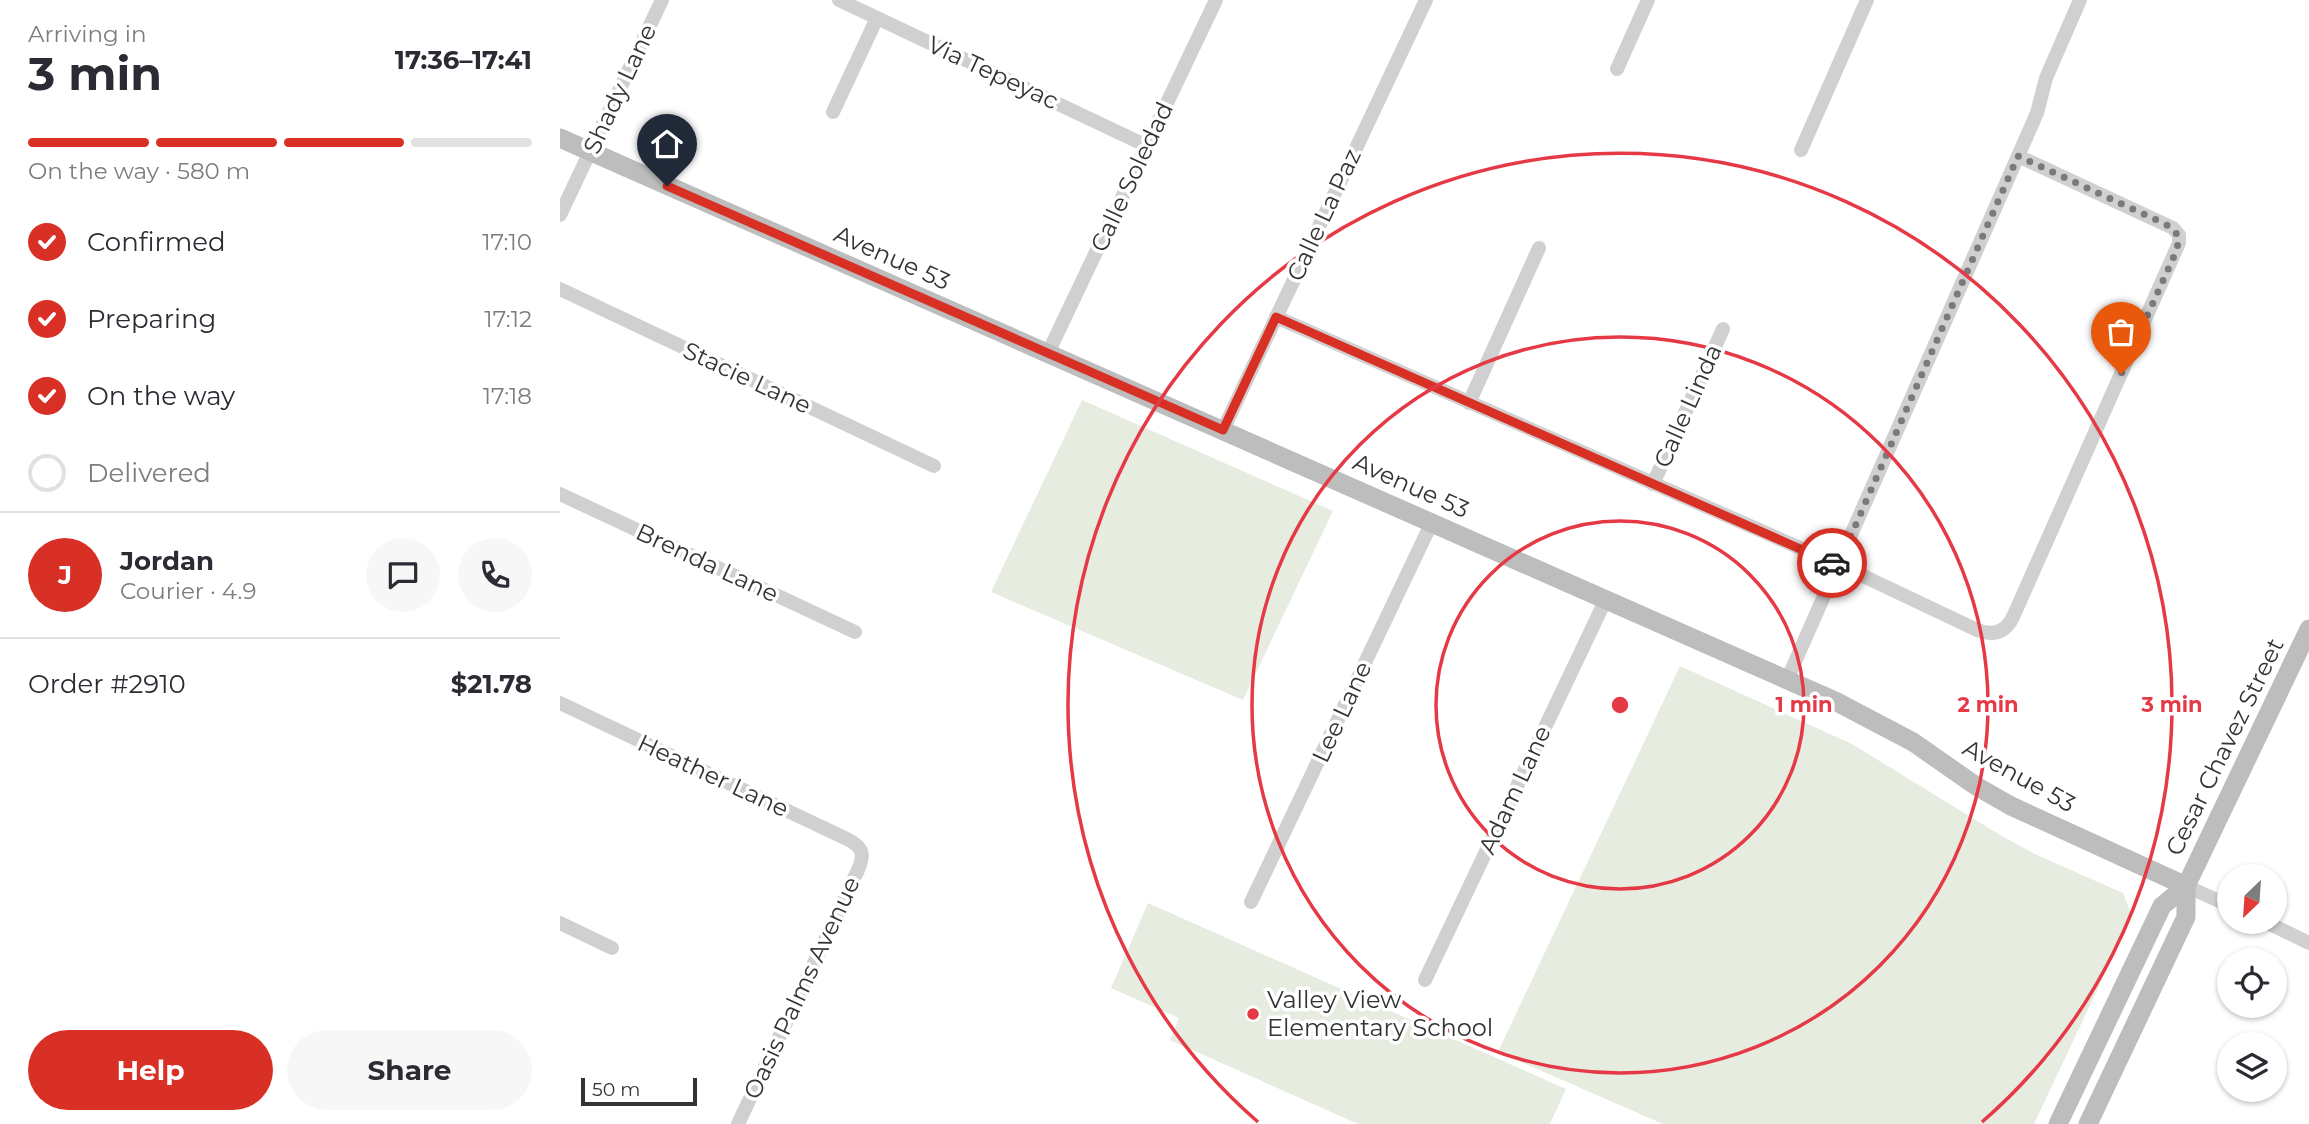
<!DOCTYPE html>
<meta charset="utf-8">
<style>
body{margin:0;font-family:Montserrat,sans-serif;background:#f7f7f7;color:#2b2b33;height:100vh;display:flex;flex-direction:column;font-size:26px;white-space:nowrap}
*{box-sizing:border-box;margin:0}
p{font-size:23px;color:#7c7c81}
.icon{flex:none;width:38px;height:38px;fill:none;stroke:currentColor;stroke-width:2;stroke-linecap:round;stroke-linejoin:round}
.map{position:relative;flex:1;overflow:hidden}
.side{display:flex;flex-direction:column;background:#fff;width:560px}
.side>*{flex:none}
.needle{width:46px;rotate:205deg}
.tools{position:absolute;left:1657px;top:864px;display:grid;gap:14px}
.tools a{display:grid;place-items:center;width:70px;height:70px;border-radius:50%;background:#fff;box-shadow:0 2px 5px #0004;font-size:35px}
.scale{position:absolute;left:21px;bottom:18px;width:116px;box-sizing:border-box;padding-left:7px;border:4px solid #333;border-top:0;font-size:19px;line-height:24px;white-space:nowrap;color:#333;-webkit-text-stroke:5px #fff;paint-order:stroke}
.pin{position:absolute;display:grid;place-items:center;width:60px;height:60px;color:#fff;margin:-72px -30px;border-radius:50% 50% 50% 0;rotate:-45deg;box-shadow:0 0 7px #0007}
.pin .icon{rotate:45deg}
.courier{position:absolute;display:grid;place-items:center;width:70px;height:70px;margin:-35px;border:5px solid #d93025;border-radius:50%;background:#fff;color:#222;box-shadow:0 2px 9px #0007}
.headline em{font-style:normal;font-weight:700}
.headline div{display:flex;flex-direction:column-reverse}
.headline{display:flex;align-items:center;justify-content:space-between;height:119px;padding:0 28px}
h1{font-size:46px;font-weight:700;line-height:52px}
.bar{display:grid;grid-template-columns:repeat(4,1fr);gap:10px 7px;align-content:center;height:84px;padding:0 28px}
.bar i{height:9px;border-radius:5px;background:#e1e1e2}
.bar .current{background:#d93025}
.bar p{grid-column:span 4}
.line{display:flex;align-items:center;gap:18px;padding:0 28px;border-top:2px solid #e1e1e2}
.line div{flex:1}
.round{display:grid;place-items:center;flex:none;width:74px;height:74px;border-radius:37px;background:#f7f7f7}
ol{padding:0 28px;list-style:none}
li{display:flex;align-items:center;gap:21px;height:77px}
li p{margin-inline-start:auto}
li .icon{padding:7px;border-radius:50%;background:#d93025;color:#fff;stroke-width:4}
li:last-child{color:#7c7c81}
li i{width:38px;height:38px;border:4px solid #e1e1e2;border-radius:50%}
.button{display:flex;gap:14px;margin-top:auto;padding:14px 28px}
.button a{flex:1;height:80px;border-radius:42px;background:#d93025;color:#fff;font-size:28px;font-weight:700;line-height:80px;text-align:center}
.button a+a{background:#f7f7f7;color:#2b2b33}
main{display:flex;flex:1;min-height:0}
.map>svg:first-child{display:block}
.green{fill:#e6ecdf}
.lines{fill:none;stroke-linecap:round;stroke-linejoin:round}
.street{stroke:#d0d0d0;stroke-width:14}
.secondary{stroke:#bdbdbd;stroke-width:19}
.done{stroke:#7a7a7a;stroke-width:7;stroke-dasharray:0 12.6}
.route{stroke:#d93025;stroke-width:9}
.ring{fill:none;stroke:#e63946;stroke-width:3.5}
.poi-dot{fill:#e63946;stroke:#fff;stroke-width:2.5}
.labels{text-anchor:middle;stroke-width:7;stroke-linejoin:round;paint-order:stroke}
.street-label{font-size:24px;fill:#333;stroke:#fff}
.poi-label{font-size:24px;fill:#333;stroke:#fff;text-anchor:start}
.centre{fill:#e63946;stroke:#fff;stroke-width:3.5}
.ring-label{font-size:21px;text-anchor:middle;font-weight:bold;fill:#e63946;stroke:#fff;stroke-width:7;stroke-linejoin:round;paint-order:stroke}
</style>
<main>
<section class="side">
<div class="headline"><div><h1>3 min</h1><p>Arriving in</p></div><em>17:36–17:41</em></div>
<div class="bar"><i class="current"></i><i class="current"></i><i class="current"></i><i></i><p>On the way · 580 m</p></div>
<ol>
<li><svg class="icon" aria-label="check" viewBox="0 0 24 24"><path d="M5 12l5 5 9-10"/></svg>Confirmed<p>17:10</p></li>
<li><svg class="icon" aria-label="check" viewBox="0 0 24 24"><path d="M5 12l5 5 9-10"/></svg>Preparing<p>17:12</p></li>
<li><svg class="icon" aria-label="check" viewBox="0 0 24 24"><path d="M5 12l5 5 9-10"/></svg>On the way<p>17:18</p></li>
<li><i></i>Delivered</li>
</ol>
<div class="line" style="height:126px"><b class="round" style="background:#d93025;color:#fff">J</b><div><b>Jordan</b><p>Courier · 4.9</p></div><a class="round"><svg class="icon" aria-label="chat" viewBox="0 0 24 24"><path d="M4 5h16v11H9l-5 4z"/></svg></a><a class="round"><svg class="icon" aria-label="phone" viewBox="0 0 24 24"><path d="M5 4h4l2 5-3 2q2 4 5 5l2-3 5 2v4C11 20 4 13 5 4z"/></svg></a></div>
<div class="line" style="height:91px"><div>Order #2910</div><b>$21.78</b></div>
<div class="button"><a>Help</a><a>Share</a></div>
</section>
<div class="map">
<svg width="1749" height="1124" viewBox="0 0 1749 1124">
<rect width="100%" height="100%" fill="#fff"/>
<g class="green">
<polygon points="522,400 773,511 683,700 431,592"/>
<polygon points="1120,666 1292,744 1440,835 1477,855 1563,893 1572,916 1474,1124 1103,1124 938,1052"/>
<polygon points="588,903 1006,1089 990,1124 798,1124 610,1040 619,1018 551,988"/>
</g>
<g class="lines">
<g class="street">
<polyline points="279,0 587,146"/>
<polyline points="1057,69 1088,0"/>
<polyline points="273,112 317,18"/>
<polyline points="1241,150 1307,0"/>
<polyline points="0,215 102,0"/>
<polyline points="0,289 374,466"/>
<path d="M716,317l583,257 118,56c16,6 28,3 36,-13l166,-374v-8l-6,-7 -155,-72"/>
<polyline points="488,353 656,0"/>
<polyline points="909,403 979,248"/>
<polyline points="663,430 866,0"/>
<polyline points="1093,484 1163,329"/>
<polyline points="0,494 295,632"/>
<polyline points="1227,680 1477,113 1486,78 1520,0"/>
<path d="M0,703l287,136c16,8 18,15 11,31l-120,254"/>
<polyline points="1626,886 1670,906"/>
<polyline points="691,902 872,522"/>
<polyline points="1706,922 1749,943"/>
<polyline points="0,923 52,948"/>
<polyline points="865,980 1046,599"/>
</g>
<g class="secondary">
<polyline points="0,138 1275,701 1353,742 1416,786 1451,806 1626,886"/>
<polyline points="1498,1124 1602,906 1626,886"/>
<polyline points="1528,1124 1626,917 1626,886 1749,629"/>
</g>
</g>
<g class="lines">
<path class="done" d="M1272,563l6,2 180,-409 145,67c16,8 18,15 12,31l-54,120"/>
<polyline class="route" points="107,186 663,430 716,317 1272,563"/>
</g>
<g class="ring">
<circle cx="1060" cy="705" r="184"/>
<circle cx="1060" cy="705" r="368"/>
<path d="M698 1122A552 552 0 1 1 1422 1122"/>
</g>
<circle class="poi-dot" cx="693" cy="1014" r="7"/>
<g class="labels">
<g class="street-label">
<text transform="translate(433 73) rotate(25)" y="8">Via Tepeyac</text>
<text transform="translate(60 89) rotate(-65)" y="8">Shady Lane</text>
<text transform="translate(572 177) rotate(-65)" y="8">Calle Soledad</text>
<text transform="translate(764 215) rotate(-65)" y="8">Calle La Paz</text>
<text transform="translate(332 258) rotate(24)" y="8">Avenue 53</text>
<text transform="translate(187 378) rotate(25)" y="8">Stacie Lane</text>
<text transform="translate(1128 406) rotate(-66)" y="8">Calle Linda</text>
<text transform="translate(851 486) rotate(24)" y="8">Avenue 53</text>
<text transform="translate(147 563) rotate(25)" y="8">Brenda Lane</text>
<text transform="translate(782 712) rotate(-65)" y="8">Lee Lane</text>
<text transform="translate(1665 747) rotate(-64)" y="8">Cesar Chavez Street</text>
<text transform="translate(153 776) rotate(25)" y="8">Heather Lane</text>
<text transform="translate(1459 776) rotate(29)" y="8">Avenue 53</text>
<text transform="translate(955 790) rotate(-65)" y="8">Adam Lane</text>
<text transform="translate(242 988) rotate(-65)" y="8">Oasis Palms Avenue</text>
</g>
<g class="poi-label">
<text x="707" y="1008">Valley View<tspan x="707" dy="28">Elementary School</tspan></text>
</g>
</g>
<circle cx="1060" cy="705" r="10" class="centre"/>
<g class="ring-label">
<text x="1244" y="712">1 min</text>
<text x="1428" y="712">2 min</text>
<text x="1612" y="712">3 min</text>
</g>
</svg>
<div class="tools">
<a><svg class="needle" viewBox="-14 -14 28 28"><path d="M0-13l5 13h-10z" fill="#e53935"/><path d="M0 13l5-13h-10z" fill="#7c7c81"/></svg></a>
<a><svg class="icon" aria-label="locate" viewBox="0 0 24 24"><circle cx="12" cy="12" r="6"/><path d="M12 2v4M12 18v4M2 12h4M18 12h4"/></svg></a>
<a><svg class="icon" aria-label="layers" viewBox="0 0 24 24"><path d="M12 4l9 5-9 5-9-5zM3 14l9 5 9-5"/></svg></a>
</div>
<div class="scale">50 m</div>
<div class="pin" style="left:1561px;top:374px;background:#ea580c"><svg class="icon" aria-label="bag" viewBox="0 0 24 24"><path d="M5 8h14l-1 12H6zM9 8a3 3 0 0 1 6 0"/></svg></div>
<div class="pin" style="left:107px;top:186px;background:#1f2937"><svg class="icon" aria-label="home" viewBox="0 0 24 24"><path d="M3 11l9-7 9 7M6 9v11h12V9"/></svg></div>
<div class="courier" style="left:1272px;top:563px"><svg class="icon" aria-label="car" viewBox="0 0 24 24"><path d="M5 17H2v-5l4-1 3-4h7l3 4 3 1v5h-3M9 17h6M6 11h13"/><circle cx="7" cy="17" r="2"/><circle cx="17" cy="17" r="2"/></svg></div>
</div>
</main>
